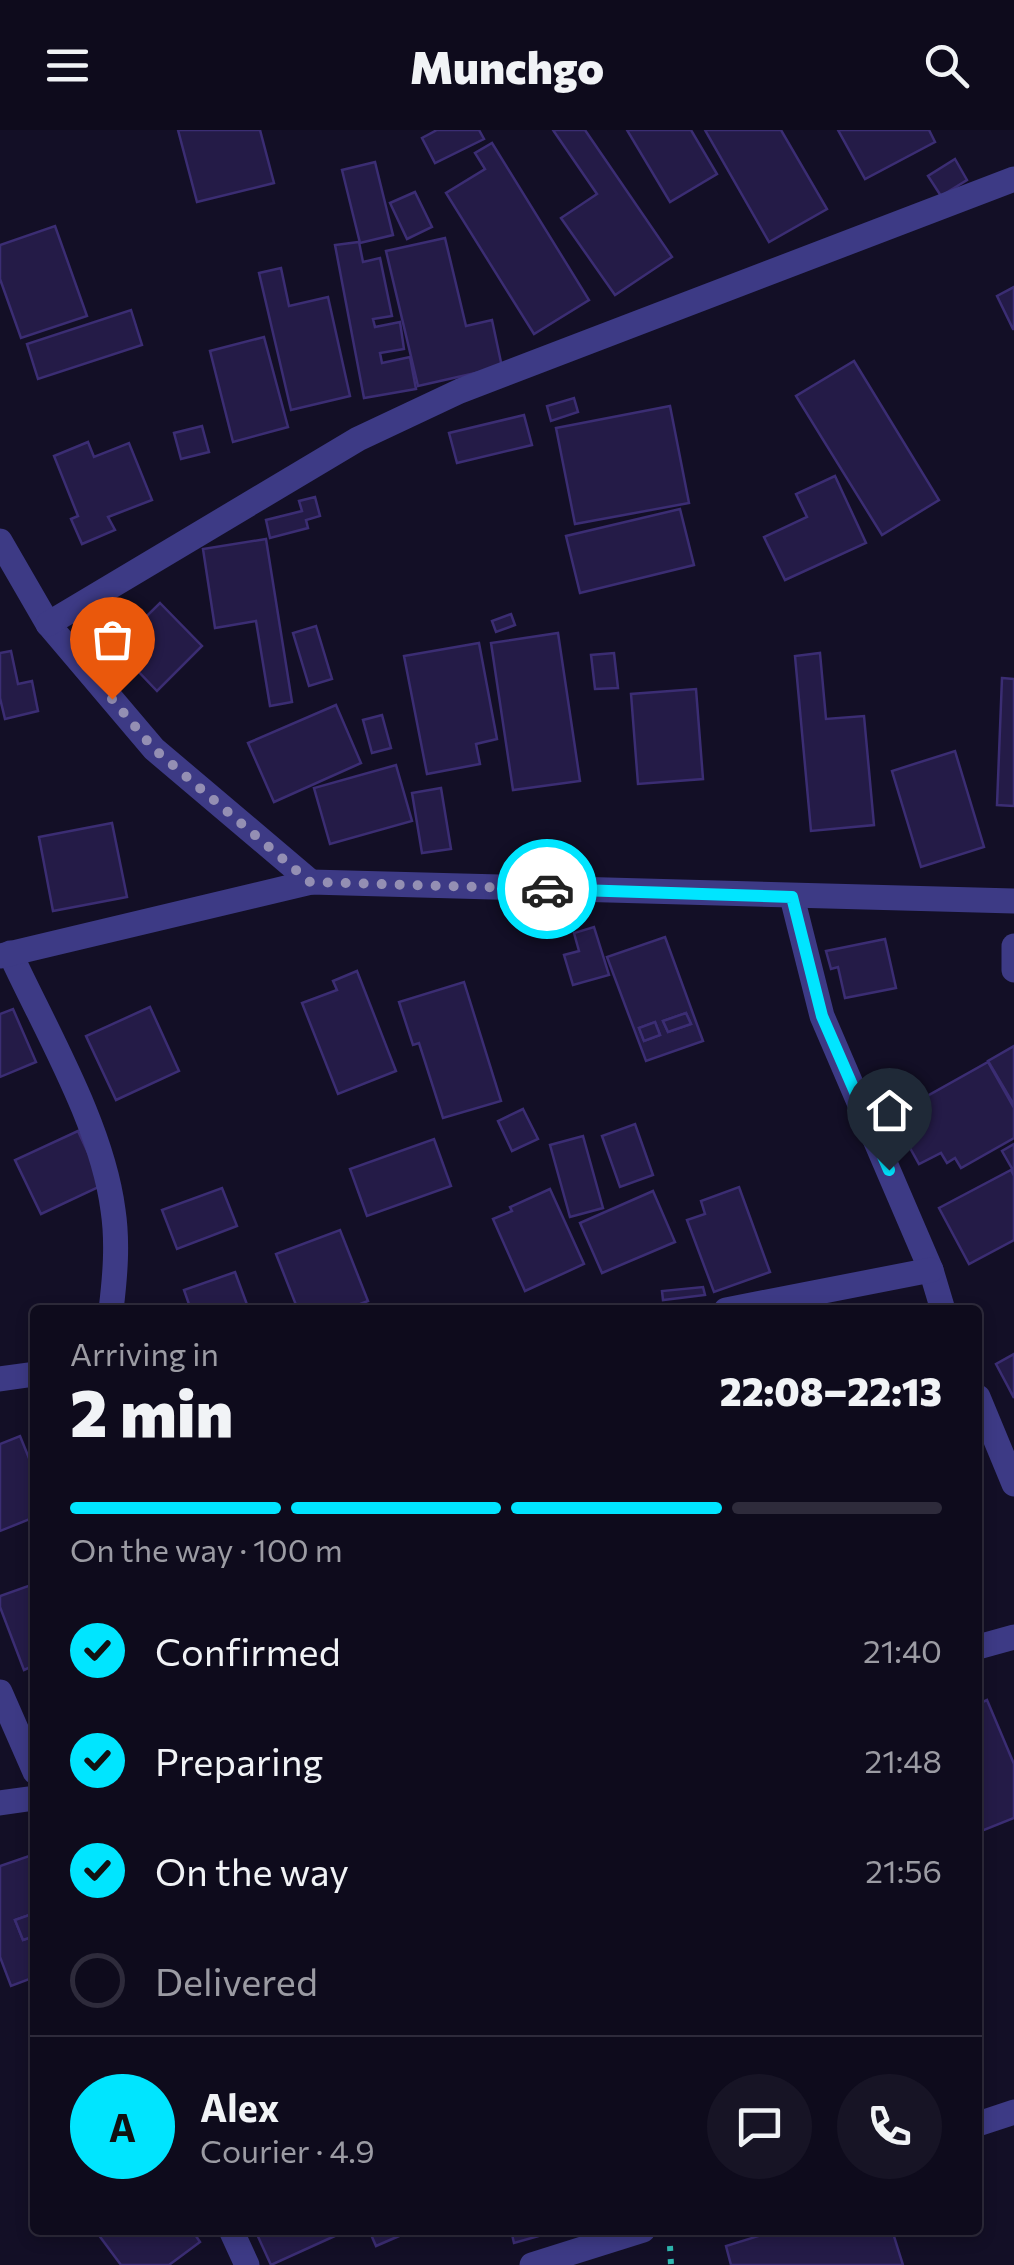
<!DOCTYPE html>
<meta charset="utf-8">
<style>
body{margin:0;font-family:Commissioner,sans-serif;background:#171425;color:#f1f3f6;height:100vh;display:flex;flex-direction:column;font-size:38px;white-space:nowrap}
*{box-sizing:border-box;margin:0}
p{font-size:32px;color:#9b9ba3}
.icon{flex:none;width:55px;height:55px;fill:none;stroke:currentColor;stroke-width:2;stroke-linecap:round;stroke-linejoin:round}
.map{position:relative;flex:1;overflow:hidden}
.panel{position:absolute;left:30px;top:1175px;width:952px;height:930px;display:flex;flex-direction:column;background:#0e0b1c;border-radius:10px;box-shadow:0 5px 15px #0003,0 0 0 2px #2e2b3b}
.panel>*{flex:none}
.pin{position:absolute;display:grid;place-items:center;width:85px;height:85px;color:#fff;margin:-102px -42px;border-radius:50% 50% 50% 0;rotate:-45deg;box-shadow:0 0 10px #0007}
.pin .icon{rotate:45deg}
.courier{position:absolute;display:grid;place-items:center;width:100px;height:100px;margin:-50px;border:8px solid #00e5ff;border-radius:50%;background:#fff;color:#222;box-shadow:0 2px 12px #0007}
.summary em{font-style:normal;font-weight:800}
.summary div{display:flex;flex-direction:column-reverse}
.summary{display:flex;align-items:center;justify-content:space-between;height:170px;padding:0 40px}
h1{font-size:65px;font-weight:800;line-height:75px}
.bar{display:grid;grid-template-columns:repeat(4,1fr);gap:15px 10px;align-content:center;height:120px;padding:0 40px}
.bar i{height:12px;border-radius:8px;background:#2e2b3b}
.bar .current{background:#00e5ff}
.bar p{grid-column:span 4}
.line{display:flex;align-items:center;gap:25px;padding:0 40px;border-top:2px solid #2e2b3b}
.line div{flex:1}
.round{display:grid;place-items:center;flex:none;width:105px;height:105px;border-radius:52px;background:#171425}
ol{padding:0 40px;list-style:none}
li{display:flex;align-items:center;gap:30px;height:110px}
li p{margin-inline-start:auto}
li .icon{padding:10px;border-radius:50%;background:#00e5ff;color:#111;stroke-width:4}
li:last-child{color:#9b9ba3}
li i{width:55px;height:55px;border:5px solid #2e2b3b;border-radius:50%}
header{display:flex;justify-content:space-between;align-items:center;height:130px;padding:0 40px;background:#0e0b1c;font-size:45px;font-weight:800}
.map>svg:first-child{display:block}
.building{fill:#241b47;stroke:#3b2d73;stroke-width:2.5;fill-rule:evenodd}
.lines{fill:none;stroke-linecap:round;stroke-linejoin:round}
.path{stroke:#2fb8b0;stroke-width:6;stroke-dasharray:5 8;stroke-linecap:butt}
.minor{stroke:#3d3a85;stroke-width:25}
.done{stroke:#948fb3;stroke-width:10;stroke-dasharray:0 18}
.route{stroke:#00e5ff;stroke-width:12}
</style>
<header><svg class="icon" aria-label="menu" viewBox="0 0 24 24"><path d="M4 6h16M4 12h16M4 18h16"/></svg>Munchgo<svg class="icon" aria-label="search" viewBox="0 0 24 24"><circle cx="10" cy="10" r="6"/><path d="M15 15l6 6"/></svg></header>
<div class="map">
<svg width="1014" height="2135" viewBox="0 0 1014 2135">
<rect width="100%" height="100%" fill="#130f26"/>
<g class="building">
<polygon points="178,0 260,0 274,53 197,72"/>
<polygon points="437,0 479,0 484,9 435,33 422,8"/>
<polygon points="553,0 585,0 672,127 615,165 561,88 597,64"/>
<polygon points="627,0 691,0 717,44 670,72"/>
<polygon points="705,0 781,0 827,79 769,112"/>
<polygon points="838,0 929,0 935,12 865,49"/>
<polygon points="492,13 589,170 534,204 446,63 485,39 475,23"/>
<polygon points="955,29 967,50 941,66 928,46"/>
<polygon points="375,32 393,105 360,113 342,40"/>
<polygon points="415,62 432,97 407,109 390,73"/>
<polygon points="55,96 87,186 21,208 0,149 0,115"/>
<polygon points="445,108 466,196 492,190 502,237 418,256 386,121"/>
<polygon points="359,112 363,132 380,128 392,186 373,189 375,197 400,192 404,219 380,223 382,233 410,227 416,259 364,268 335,115"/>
<polygon points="281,138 289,176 328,167 350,266 291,280 259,143"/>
<polygon points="1014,157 1014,199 1013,199 997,166"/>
<polygon points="131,180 142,215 38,249 27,214"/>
<polygon points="264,207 288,297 233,312 210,221"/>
<polygon points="854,231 939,370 882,405 796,266"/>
<polygon points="574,268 578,282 551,291 547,276"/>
<polygon points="670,276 689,373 575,394 556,298"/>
<polygon points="524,285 532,315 457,333 449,303"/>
<polygon points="202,296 209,322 181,329 174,303"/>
<polygon points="88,312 94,327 129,313 152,370 108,387 115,400 82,414 71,389 78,386 54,326"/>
<polygon points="835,346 866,413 785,450 764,407 807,387 796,364"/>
<polygon points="315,367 320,386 306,390 308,398 270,408 266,390 302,381 299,371"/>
<polygon points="680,379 694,435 580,463 566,406"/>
<polygon points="266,409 292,572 270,576 256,491 215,498 203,419"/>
<polygon points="160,473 202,516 157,561 115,517"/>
<polygon points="511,484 515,495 496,502 492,491"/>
<polygon points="316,496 332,549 309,556 293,503"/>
<polygon points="558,503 580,651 513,660 491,513"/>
<polygon points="479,513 497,609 476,614 480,634 427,644 404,526"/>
<polygon points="11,521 18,554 32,551 38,581 5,589 0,568 0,523"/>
<polygon points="614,523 618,558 595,559 591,525"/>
<polygon points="820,523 826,589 864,586 874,695 811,701 795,526"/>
<polygon points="1002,548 1014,549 1014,676 997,675"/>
<polygon points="696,559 703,649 638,654 631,564"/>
<polygon points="336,575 361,633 274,672 248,613"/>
<polygon points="382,585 391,618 372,623 363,590"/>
<polygon points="955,621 984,717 921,737 892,641"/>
<polygon points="396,635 412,691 330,714 314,658"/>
<polygon points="441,658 451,719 422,723 412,663"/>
<polygon points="112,693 127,767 53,781 39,707"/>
<polygon points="594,797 609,845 573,855 564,825 579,821 574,803"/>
<path d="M665,807l38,104 -57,20 -39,-104zM686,883l5,11 -23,8 -5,-11zM655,892l5,13 -16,6 -5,-13z"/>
<polygon points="885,809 896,858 845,868 838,837 831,839 826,821"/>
<polygon points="357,841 396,941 338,964 302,873 337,860 333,851"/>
<polygon points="464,852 501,971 443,988 419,913 413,915 399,872"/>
<polygon points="150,877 179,941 116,970 86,906"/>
<polygon points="13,879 36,932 0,947 0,884"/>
<polygon points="686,883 691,894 668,902 663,891"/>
<polygon points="655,892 660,905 644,911 639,898"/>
<polygon points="1014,916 1014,975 988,931"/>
<polygon points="988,932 1014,978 1014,1008 961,1038 955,1028 947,1033 941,1023 919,1034 890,982 906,973 911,981 925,973 922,969"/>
<polygon points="523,979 538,1009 512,1021 498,991"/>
<polygon points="635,994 653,1045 620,1057 602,1006"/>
<polygon points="78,1001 103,1055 41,1084 15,1030"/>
<polygon points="583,1006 603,1078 570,1087 550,1015"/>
<polygon points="434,1009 451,1056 367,1086 350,1039"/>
<polygon points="1014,1014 1014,1042 1002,1021"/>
<polygon points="1011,1040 1014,1046 1014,1110 969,1134 939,1078"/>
<polygon points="739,1057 770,1142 714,1162 687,1090 705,1084 701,1071"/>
<polygon points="222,1058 237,1096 177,1119 162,1080"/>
<polygon points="550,1059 584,1134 525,1161 493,1089 512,1081 510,1077"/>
<polygon points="653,1061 675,1112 602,1143 580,1093"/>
<polygon points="340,1100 368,1171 345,1180 298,1180 276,1124"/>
<polygon points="235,1142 249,1180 191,1180 184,1160"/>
<polygon points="703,1157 705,1165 663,1170 662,1161"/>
<polygon points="1014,1224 1014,1268 996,1234"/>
<polygon points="20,1306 35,1343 35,1387 0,1401 0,1314"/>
<polygon points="31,1455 35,1465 35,1535 24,1540 0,1477 0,1466"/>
<polygon points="987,1570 1014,1634 1014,1688 979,1702 978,1574"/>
<polygon points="35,1724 35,1783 15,1790 23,1810 35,1806 35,1847 11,1856 0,1827 0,1736"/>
<polygon points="35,1783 35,1806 23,1810 15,1790"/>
<polygon points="95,2100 192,2100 200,2112 169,2135 121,2135"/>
<polygon points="255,2100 348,2100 271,2135"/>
<polygon points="369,2100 413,2100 376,2116"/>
<polygon points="511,2100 560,2100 514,2113"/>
<polygon points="778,2100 892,2100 903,2135 731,2135 726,2116"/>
</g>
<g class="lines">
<polyline class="path" points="670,2116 671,2135"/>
<g class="minor">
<polyline points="0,411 48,494 154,619 311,752"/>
<polyline points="48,494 358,309 460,261 1014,49"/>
<polyline points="792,767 822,886 931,1140 943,1180"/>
<polyline points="1014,816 1014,840"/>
<path d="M10,823c36,78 92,172 103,257 5,33 2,67 -2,100"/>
<polyline points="0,826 311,752 1014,771"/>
<polyline points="726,1180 931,1140"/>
<polyline points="0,1249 35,1244"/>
<polyline points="978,1267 1014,1354"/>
<polyline points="978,1517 1014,1507"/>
<polyline points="0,1562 35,1642"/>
<polyline points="0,1673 35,1668"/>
<polyline points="978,1994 1014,1982"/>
<polyline points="231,2100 247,2135"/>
<polyline points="532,2135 643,2100"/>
</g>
</g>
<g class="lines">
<polyline class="done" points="112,569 154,619 310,752 547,759"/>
<polyline class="route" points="547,759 792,767 822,886 889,1040"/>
</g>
</svg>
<div class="pin" style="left:112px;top:569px;background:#ea580c"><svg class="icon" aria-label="bag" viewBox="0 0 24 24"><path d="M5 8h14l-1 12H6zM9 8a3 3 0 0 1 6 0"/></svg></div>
<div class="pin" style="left:889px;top:1040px;background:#1f2937"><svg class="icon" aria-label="home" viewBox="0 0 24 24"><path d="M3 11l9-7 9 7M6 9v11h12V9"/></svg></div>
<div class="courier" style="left:547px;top:759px"><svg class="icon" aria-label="car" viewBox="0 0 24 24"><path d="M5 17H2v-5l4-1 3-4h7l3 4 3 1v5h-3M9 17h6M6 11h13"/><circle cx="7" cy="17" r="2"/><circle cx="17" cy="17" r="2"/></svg></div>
<section class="panel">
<div class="summary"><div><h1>2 min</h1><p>Arriving in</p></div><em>22:08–22:13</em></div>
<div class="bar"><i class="current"></i><i class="current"></i><i class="current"></i><i></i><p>On the way · 100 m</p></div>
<ol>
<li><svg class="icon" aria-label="check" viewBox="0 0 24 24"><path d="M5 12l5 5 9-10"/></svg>Confirmed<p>21:40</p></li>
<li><svg class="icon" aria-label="check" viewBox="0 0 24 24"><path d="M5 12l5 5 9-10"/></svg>Preparing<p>21:48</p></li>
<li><svg class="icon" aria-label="check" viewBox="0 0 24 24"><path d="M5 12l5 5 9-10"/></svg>On the way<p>21:56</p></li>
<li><i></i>Delivered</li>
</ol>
<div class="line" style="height:180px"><b class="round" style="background:#00e5ff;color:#111">A</b><div><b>Alex</b><p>Courier · 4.9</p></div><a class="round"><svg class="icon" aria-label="chat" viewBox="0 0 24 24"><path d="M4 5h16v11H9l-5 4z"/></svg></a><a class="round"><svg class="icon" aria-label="phone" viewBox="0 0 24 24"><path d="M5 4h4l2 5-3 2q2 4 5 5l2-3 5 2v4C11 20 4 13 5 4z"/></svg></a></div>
</section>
</div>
